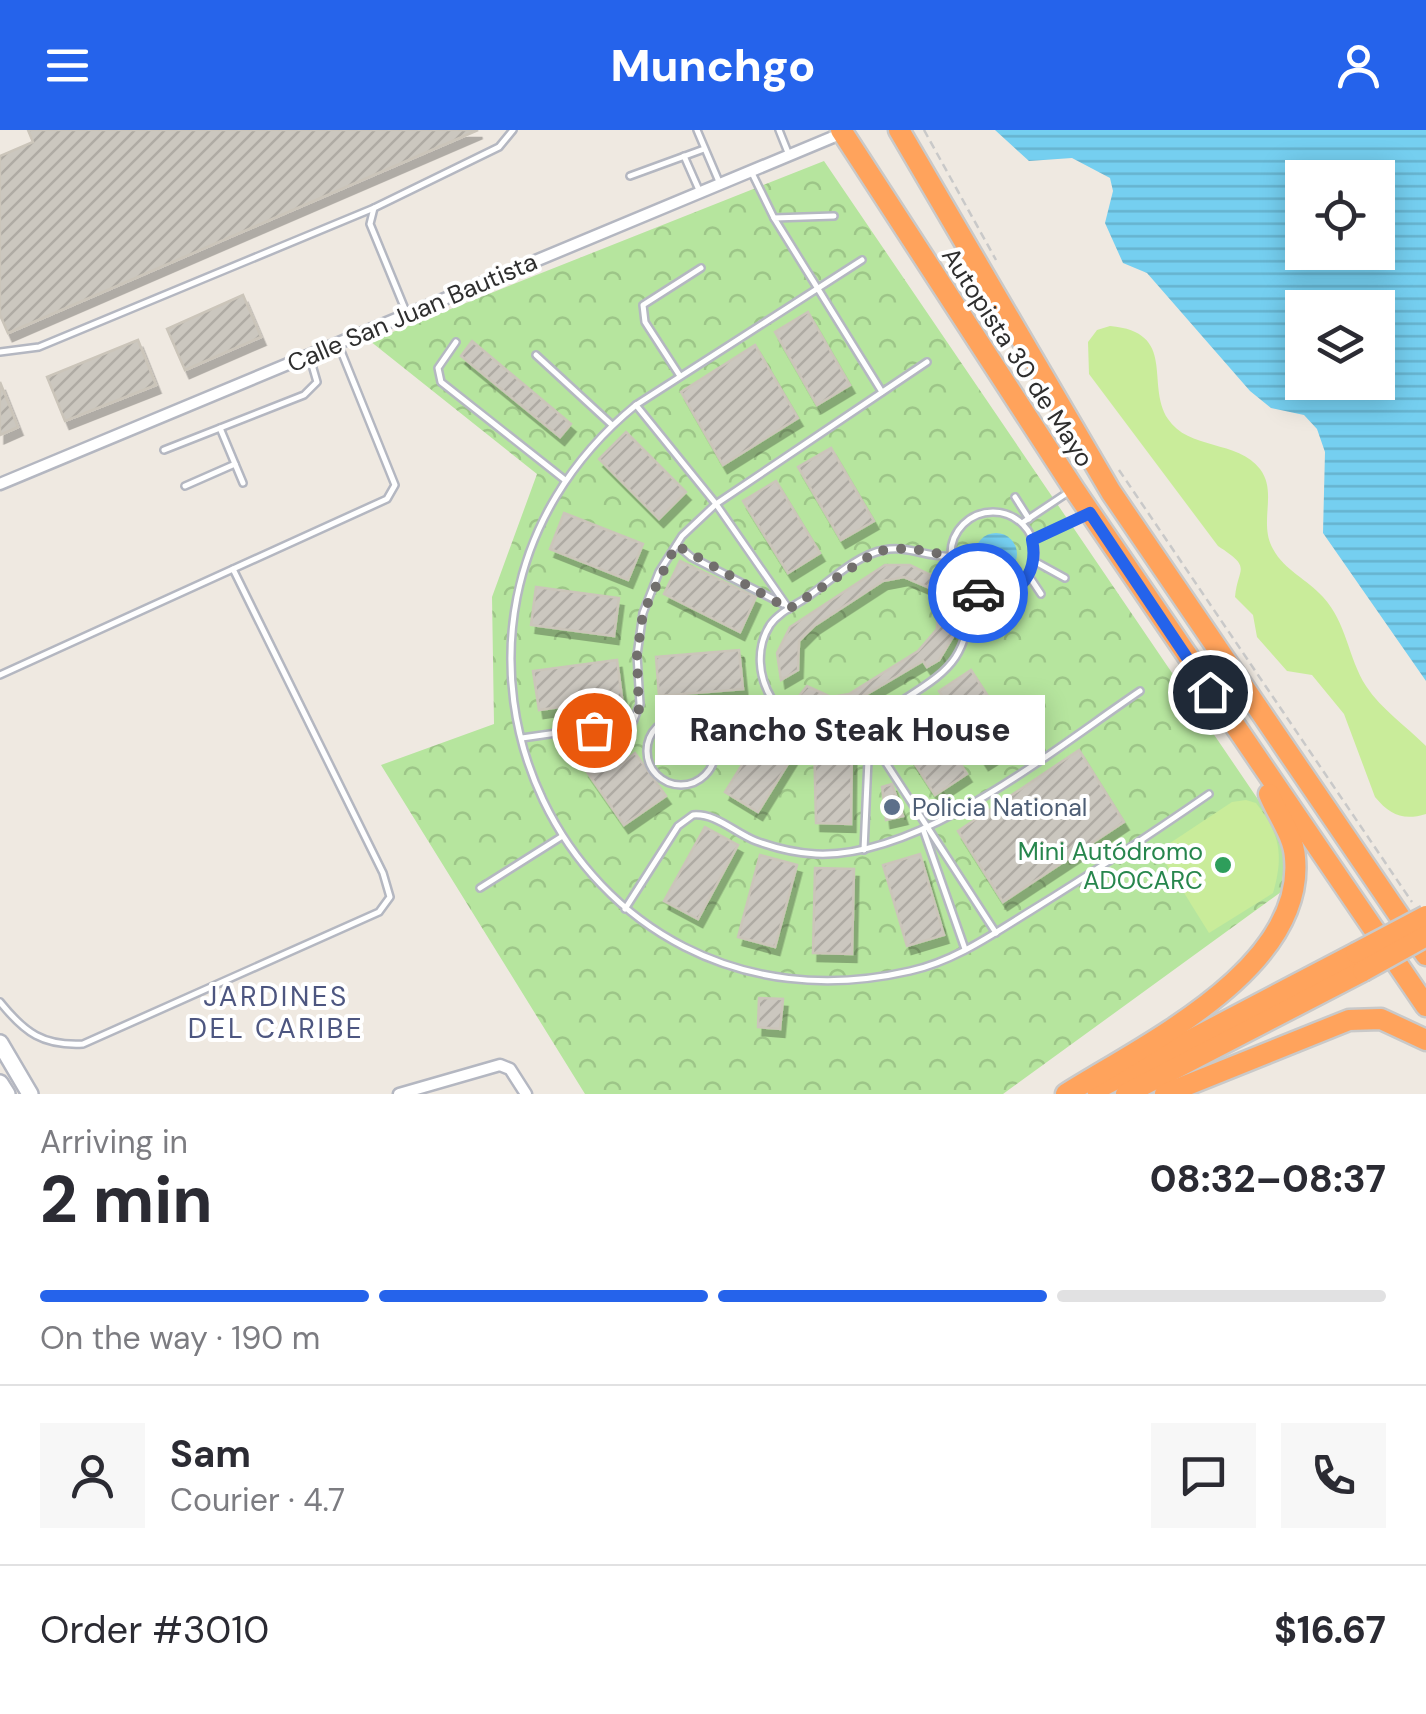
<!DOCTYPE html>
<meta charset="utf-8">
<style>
body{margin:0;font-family:"DM Sans",sans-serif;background:#f7f7f7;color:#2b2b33;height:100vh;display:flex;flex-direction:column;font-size:38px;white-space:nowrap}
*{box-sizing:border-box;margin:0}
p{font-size:32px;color:#7c7c81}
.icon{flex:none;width:55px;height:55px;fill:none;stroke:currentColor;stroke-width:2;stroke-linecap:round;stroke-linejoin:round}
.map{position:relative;height:964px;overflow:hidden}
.sheet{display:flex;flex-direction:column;background:#fff;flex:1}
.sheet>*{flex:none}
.buttons{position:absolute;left:1285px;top:30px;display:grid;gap:20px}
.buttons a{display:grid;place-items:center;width:110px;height:110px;border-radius:0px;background:#fff;box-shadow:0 5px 25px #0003;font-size:50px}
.pin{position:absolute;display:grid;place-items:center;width:85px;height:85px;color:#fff;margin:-42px;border:5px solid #fff;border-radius:50%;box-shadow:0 2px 10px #0007}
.courier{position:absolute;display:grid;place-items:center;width:100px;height:100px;margin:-50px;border:8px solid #2563eb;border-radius:50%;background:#fff;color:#222;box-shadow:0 2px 12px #0007}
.bubble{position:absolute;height:70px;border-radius:0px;background:#fff;box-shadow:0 5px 25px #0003;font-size:32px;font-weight:800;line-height:70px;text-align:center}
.overview em{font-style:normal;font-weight:800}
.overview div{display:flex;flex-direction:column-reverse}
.overview{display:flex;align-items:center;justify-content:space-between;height:170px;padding:0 40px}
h1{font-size:65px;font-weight:800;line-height:75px}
.bar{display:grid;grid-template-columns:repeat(4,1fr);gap:15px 10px;align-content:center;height:120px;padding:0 40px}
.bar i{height:12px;border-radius:8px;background:#e1e1e2}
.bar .current{background:#2563eb}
.bar p{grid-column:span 4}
.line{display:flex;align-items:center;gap:25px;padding:0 40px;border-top:2px solid #e1e1e2}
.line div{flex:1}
.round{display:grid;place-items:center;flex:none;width:105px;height:105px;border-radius:0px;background:#f7f7f7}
header{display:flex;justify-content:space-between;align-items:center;height:130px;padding:0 40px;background:#2563eb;color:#fff;font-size:45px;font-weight:800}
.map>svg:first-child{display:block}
.park{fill:url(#park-crowns)}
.pitch{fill:#c9ec9a}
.water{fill:url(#water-rules);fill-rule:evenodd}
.building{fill:url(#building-hatch);stroke:#cbc5ba;stroke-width:2.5;filter:url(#shadow)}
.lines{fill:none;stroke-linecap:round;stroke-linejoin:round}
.lane-casing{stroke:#b4b7c1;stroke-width:10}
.street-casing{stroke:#b4b7c1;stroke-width:15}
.secondary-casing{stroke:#b4b7c1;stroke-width:20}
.highway-casing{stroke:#c9c9c9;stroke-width:25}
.path{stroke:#c9c9c9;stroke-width:2.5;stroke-dasharray:8 5;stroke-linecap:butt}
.lane{stroke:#fff;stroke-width:5}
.street{stroke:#fff;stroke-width:10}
.secondary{stroke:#fff;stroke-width:15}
.highway{stroke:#ffa35c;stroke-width:20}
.highway-bridge-casing{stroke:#c9c9c9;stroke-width:25;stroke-linecap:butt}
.highway-bridge{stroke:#ffa35c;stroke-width:20}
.done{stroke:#726f6d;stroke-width:10;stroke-dasharray:0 18}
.route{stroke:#2563eb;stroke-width:12}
.service-dot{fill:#5c6f8a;stroke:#fff;stroke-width:4}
.leisure-dot{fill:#2e9e5b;stroke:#fff;stroke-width:4}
.labels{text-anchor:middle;stroke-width:8;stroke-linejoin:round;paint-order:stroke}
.street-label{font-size:25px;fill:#2e2e2e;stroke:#fff}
.service-label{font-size:25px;fill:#4e5e75;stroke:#fff;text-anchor:start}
.leisure-label{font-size:25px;fill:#27864d;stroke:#fff;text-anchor:end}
.neighbourhood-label{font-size:28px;letter-spacing:2.5px;fill:#4d5680;stroke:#fff}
</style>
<header><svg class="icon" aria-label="menu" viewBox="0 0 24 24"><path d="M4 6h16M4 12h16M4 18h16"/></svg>Munchgo<svg class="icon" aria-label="person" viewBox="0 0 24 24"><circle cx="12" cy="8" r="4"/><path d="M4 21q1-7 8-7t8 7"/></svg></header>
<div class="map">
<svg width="1426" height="964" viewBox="0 0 1426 964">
<defs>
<pattern id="park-crowns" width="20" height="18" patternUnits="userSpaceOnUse" patternTransform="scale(2.5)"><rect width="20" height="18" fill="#b6e59e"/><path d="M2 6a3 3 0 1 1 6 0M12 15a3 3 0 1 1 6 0" fill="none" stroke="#9dc588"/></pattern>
<pattern id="water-rules" width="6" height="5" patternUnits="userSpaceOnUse" patternTransform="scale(2.5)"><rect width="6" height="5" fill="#75cff0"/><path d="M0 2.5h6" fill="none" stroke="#66b2ce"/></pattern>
<pattern id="building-hatch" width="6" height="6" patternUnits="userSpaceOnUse" patternTransform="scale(2.5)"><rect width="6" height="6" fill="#cbc7bf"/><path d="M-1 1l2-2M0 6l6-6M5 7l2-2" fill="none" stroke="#afaba4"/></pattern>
<filter id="shadow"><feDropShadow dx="4.5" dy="8" stdDeviation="0" flood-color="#0004"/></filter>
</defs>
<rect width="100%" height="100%" fill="#efe9e1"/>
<polygon class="park" points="824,31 1287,712 1281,762 1003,964 585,964 381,635 494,594 492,467 537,344 370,211"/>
<g class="pitch">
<path d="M1110,196c68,6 35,58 58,93 20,31 70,21 92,50 18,24 -2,53 13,80 12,22 34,30 50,48 24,26 25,61 43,89 15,23 41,41 60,60v68c-23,7 -36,1 -51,-17l-31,-83 -32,-39 -25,-4 -30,-34 -4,-22 -18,-18c3,-31 18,-28 -17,-51l-129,-172 -1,-32 9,-12z"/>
<path d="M1246,670l10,3c24,30 28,52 17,90l-64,40 -51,-82 74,-49z"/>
</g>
<g class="water">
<path d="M995,0h431v551l-103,-148 2,-81 -8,-23 -13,-14 -33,-7 -21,-17 -103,-118 -24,-10 -18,-40 8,-32 -3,-13 -38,-20 -43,3zM1302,48h76v74h-76zM1302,178h76v74h-76z"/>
<circle cx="996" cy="424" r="21"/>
</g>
<g class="building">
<polygon points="28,0 478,0 8,203 0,185 0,26 33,12"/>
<polygon points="243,165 261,207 185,240 167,199"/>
<polygon points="808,182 850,255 817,275 775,202"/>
<polygon points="138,210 156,255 65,291 47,247"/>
<polygon points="472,211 571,294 560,307 461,226"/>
<polygon points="755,215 798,288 723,335 681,262"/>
<polygon points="0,252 18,297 0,305"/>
<polygon points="626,302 686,362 659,389 599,329"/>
<polygon points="831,318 874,391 841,410 798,337"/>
<polygon points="776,351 820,423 788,443 743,371"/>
<polygon points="564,383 643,414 628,450 550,419"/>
<polygon points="680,431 756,467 740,502 664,464"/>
<polygon points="885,435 910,435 939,449 930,458 904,447 883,451 814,496 799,511 798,540 781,550 777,523 790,497"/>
<polygon points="536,457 619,468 614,506 531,495"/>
<polygon points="953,472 954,505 939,530 927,537 923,531 862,567 866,576 849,585 829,587 795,571 807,556 831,567 849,564 918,521 937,499 938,475"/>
<polygon points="739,520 743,559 659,566 656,527"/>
<polygon points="617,530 622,568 539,580 533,541"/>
<polygon points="971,540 1017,611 984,632 939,561"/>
<polygon points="922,573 967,644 935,665 889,594"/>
<polygon points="770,590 802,611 758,682 725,662"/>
<polygon points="814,609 852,609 851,694 816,693"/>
<polygon points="1079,620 1124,692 1003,772 958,701"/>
<polygon points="610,623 621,634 635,623 666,666 624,695 585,639"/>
<polygon points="892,654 903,686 886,690 882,657"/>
<polygon points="705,697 738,715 698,789 664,771"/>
<polygon points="920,724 944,805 907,816 883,735"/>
<polygon points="760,725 797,735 775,817 738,807"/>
<polygon points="815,738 854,739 852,824 813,823"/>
<polygon points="759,868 783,869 780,899 758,897"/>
</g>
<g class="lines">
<defs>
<g id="lane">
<polyline points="697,0 720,54"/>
<polyline points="779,0 789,25"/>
<polyline points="684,26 699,60"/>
<polyline points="751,41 774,88"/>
<polyline points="630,46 704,19"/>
<polyline points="834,86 774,88 882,262"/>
<path d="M862,130l-226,145c-269,220 -70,645 274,566 45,-10 83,-37 122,-61 60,-37 119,-76 177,-116"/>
<polyline points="407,184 370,94 374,78 499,17 513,0"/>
<polyline points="456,212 438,238 441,252 565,350"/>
<polyline points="0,222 39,217 374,78"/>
<polyline points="536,225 612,295"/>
<polyline points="680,246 645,192 643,175 701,138"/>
<polyline points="636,275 716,374 789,479"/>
<polyline points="220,298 243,353"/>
<polyline points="164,320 304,265 317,252 310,228"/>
<polyline points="185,356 235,334"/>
<polyline points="1015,367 1029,389"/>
<circle cx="993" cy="424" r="42"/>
<polyline points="1022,393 1067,363"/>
<polyline points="1033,410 1084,385"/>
<polyline points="677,415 691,427 783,474"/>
<path d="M951,426c-23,2 -43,-11 -67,-6 -28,5 -55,32 -78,48 -12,8 -28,15 -36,27 -29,46 11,113 65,108 25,-3 47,-19 68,-33 56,-35 60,-43 72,-108"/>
<polyline points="1034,431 1065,448"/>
<polyline points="1029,446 1041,464"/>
<polyline points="0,545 387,369 395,355 339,216"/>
<circle cx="681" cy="621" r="34"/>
<polyline points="862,596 996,803"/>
<polyline points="710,604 771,568"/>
<polyline points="522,608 633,592 640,574 637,525 643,483 659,442 682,406 716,374 927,232"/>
<polyline points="923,699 965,819"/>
<polyline points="864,720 869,607"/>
<polyline points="480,758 561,707"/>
<path d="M625,779l53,-83 15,-11c23,-2 42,18 63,26 19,7 40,12 60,13 105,5 238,-105 324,-163"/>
<path d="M0,872c25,31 43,44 83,42l296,-132 11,-15 -7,-24 -150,-304"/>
</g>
<g id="street">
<polyline points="0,354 845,2"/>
<polyline points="399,964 500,935 510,939 526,964"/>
</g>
<g id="secondary">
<polyline points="0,913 30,964"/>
<polyline points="0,953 7,964"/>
</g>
<g id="highway">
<polyline points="841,0 1074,359 1426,876"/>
<polyline points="899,0 1111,362 1426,825"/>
<polyline points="1097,959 1356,823"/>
<path d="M1066,964c79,-50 239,-125 229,-236 -1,-22 -18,-44 -26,-64"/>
<polyline points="1126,964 1363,841"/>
<polyline points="1165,964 1349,890 1381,889 1426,910"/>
</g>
</defs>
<use href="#lane" class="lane-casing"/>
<use href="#street" class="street-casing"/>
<use href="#secondary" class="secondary-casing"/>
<use href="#highway" class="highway-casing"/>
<g class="path">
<polyline points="924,0 996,130"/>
<polyline points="1119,340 1412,772"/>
</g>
<use href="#lane" class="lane"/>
<use href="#street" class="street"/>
<use href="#secondary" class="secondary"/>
<use href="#highway" class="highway"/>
<defs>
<g id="highway-bridge">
<polyline points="1356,823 1426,786"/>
<polyline points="1363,841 1426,806"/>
</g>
</defs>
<use href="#highway-bridge" class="highway-bridge-casing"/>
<use href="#highway-bridge" class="highway-bridge"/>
</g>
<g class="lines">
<polyline class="done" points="594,600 624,596 639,584 637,525 643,483 676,415 789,479 877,421 908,418 951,426 958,448 978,463"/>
<path class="route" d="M978,463c36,11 62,-17 54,-53l58,-27 120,179"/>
</g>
<circle class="service-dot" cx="892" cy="677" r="10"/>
<circle class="leisure-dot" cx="1223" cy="735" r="10"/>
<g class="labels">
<g class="street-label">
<text transform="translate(412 182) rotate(-23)" y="9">Calle San Juan Bautista</text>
<text transform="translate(1018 227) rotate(57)" y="9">Autopista 30 de Mayo</text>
</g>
<g class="service-label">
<text x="912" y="686">Policia National</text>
</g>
<g class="leisure-label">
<text x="1203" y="730">Mini Autódromo<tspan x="1203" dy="29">ADOCARC</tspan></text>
</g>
<g class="neighbourhood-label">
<text x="276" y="876">JARDINES<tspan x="276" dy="32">DEL CARIBE</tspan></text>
</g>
</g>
</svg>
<div class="buttons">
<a><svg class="icon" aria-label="locate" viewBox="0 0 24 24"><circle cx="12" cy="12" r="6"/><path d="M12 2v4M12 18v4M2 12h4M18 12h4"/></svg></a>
<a><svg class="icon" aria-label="layers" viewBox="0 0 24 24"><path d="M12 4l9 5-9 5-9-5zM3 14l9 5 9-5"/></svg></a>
</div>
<div class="pin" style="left:594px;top:600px;background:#ea580c"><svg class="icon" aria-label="bag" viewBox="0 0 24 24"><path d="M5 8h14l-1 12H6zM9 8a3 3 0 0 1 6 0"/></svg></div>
<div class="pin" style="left:1210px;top:562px;background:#1f2937"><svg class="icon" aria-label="home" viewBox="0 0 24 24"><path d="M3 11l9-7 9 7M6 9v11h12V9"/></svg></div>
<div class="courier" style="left:978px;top:463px"><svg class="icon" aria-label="car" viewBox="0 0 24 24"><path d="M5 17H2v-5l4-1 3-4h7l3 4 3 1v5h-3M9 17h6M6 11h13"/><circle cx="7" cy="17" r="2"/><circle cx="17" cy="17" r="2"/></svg></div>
<div class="bubble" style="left:655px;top:565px;width:390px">Rancho Steak House</div>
</div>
<section class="sheet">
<div class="overview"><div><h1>2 min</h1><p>Arriving in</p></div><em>08:32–08:37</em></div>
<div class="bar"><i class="current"></i><i class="current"></i><i class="current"></i><i></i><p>On the way · 190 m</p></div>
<div class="line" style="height:180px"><a class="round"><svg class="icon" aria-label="person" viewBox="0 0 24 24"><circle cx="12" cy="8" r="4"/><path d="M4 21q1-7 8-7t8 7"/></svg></a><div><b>Sam</b><p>Courier · 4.7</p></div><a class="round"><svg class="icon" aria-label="chat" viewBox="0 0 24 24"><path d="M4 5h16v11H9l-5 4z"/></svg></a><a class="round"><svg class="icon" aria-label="phone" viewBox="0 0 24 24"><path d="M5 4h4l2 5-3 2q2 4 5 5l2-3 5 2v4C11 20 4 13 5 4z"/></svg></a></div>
<div class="line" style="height:130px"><div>Order #3010</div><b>$16.67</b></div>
</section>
